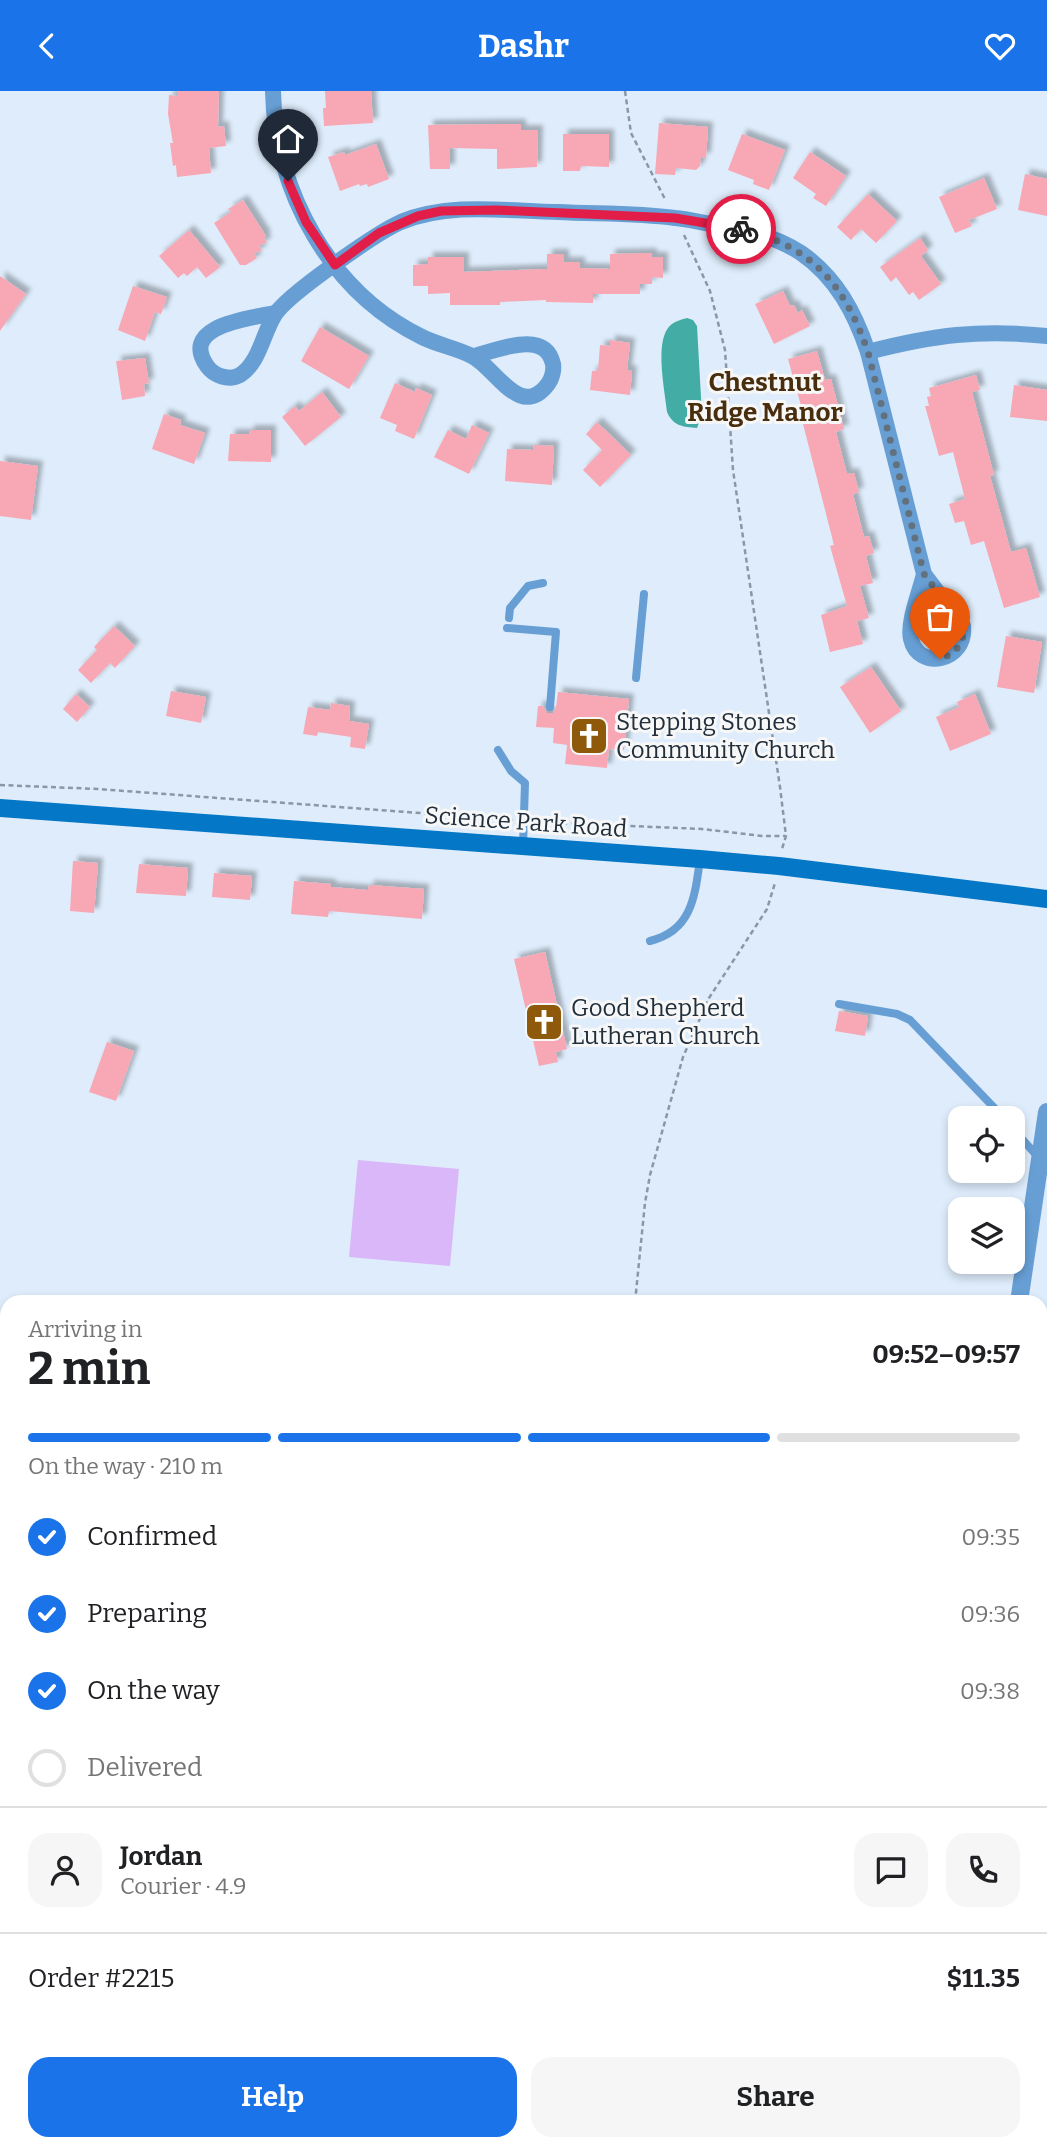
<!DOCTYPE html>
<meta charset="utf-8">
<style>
body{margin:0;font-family:Bitter,serif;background:#f6f6f6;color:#202124;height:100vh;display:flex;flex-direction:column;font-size:26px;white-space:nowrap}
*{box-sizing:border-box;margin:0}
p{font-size:23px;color:#757577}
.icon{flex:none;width:38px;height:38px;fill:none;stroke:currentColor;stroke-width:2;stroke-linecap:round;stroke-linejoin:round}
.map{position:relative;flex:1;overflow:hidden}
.side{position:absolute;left:0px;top:1204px;width:1048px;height:856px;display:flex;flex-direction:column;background:#fff;border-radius:21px 21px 0 0;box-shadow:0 4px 10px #0003}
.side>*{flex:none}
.buttons{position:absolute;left:948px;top:1015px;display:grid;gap:14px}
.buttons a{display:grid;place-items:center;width:77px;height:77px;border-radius:14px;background:#fff;box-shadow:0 4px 10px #0003;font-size:35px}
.pin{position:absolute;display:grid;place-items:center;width:60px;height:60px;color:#fff;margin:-72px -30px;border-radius:50% 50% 50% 0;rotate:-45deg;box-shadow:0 0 7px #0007}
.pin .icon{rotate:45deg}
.courier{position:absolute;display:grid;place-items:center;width:70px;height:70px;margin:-35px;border:5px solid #e11d48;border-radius:50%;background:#fff;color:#222;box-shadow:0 2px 9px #0007}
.summary em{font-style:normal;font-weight:700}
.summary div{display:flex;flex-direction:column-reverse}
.summary{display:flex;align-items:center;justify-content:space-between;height:119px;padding:0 28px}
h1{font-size:46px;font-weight:700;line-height:52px}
.bar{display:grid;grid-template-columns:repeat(4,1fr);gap:10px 7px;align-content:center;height:84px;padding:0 28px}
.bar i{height:9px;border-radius:5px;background:#e0e0e0}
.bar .active{background:#1a73e8}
.bar p{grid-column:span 4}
.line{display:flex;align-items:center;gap:18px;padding:0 28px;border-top:2px solid #e0e0e0}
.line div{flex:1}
.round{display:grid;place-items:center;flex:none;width:74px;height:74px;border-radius:21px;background:#f6f6f6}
ol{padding:0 28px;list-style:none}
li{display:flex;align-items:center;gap:21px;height:77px}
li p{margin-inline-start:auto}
li .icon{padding:7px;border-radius:50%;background:#1a73e8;color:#fff;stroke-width:4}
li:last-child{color:#757577}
li i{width:38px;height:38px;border:4px solid #e0e0e0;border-radius:50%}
.action{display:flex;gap:14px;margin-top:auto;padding:14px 28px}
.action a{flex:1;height:80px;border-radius:21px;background:#1a73e8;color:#fff;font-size:28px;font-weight:700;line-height:80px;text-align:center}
.action a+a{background:#f6f6f6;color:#202124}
header{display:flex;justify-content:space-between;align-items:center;height:91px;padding:0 28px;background:#1a73e8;color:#fff;font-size:32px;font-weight:700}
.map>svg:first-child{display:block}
.green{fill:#d9b7f8}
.water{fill:#43ada5}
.building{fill:#f8a7b4;filter:url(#shadow)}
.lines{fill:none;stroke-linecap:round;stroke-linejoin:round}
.path{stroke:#8a98a6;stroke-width:2.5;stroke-dasharray:5 3.5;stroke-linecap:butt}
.service{stroke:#679fd5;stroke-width:8}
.minor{stroke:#679fd5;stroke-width:16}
.tertiary{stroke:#679fd5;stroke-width:18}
.secondary{stroke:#0477c6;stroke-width:18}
.done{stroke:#63717f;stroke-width:7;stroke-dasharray:0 12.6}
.route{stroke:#e11d48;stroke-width:9}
.labels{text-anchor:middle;stroke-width:6;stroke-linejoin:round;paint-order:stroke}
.poi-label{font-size:24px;fill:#212f3c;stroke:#f7f7f7;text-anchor:start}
.street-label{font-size:24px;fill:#212f3c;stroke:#f7f7f7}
.neighbourhood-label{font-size:26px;font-weight:bold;fill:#482e0d;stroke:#f7f7f7}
</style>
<header><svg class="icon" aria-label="back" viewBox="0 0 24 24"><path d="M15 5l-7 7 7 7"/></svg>Dashr<svg class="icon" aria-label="heart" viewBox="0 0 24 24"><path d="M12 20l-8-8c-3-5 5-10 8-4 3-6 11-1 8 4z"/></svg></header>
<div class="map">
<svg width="1047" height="2059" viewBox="0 0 1047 2059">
<defs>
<filter id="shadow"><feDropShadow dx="5" dy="-5" stdDeviation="2" flood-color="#0004"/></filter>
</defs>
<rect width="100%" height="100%" fill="#deecfb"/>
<polygon class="green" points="358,1069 459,1078 450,1175 349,1166"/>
<path class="water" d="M687,227l6,2 4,6 5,89 -5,13c-14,-1 -24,-2 -30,-16 -2,-21 -12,-67 1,-84 4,-6 12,-8 19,-10z"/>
<g class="building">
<polygon points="177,0 219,0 218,36 224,35 226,55 209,57 211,82 177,86 176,74 173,75 170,52 173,52 168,23 169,4 177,5"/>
<polygon points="325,0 371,0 373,32 324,35 323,17 326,17"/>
<polygon points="659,32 708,36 706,67 701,66 700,75 696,79 676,77 675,84 655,83"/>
<polygon points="497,33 521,33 521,39 538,39 537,76 497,78 497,58 450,57 450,78 430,78 428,34"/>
<polygon points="563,43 609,43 609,76 581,75 580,80 563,80"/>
<polygon points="742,43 785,59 769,99 753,93 754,89 728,79"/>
<polygon points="376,53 389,88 368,96 367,93 360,95 359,93 340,100 328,66 344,61 345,64"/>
<polygon points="810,61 846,85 826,115 813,107 816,103 793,87"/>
<polygon points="1025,83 1047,88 1047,125 1018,119"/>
<polygon points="984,87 997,118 969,129 972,135 955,142 939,106"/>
<polygon points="868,103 897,130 876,152 861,138 851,149 837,136"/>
<polygon points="243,109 266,145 264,147 267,151 259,155 262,159 254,163 257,167 246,174 240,174 214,132 231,121 228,118"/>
<polygon points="189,139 220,176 206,187 197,176 187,185 184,182 178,187 159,165"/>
<polygon points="920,147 928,159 921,165 941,193 919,209 913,201 909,204 896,186 891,191 880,176"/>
<polygon points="652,162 652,166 663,166 663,187 652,186 652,193 640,193 640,203 593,203 593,212 546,211 546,209 500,211 500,214 450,214 450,202 428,203 428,195 413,195 413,174 428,173 428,166 464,166 464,181 547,178 547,163 564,163 564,171 580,171 580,177 610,178 610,163"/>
<polygon points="0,185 26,203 0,240"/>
<polygon points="133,195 167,206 161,223 155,221 145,250 118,239"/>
<polygon points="783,200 790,215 794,214 798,222 802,219 810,235 774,253 755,213"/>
<polygon points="320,236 369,265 349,298 301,270"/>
<polygon points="610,249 630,252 627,279 632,280 630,304 590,299 592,280 598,280 600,254 610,255"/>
<polygon points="817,260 825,289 831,288 844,338 836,341 847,383 854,382 859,401 853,403 864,446 869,445 874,462 866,465 873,492 860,495 869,527 857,530 863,553 830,561 821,524 847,515 830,455 834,454 802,329 805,329 788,268"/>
<polygon points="145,267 149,292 144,293 145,305 122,309 116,270"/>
<polygon points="976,284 980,299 972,301 994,384 990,385 1011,461 1026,457 1040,506 1004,517 984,450 971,454 964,430 955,432 949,413 965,408 953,361 939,365 925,315 929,315 927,306 931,305 929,297"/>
<polygon points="395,292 415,301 416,297 432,304 414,348 395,340 397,334 380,327"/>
<polygon points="1014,294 1047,299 1047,330 1010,326"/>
<polygon points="322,301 341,326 305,355 282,326 295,315 299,320"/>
<polygon points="164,323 181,329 180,334 205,342 194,373 152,358"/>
<polygon points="597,331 631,364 600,396 583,379 602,359 586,343"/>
<polygon points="472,334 489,342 469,383 434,366 448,339 466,348"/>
<polygon points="249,339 271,339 271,371 228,370 230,343 249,343"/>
<polygon points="534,354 554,355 552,394 505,390 507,358 533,359"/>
<polygon points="0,370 38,375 31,429 0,425"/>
<polygon points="114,535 135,555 115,577 110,572 91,592 78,579 97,559 94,556"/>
<polygon points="1006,545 1042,551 1034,602 997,596"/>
<polygon points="871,576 901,620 870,642 840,596"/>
<polygon points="171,600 206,606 201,632 166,625"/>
<polygon points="558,601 629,608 624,659 609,658 607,677 565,673 567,654 553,652 554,637 536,636 538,615 543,615 547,622 553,622 556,617"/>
<polygon points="76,603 90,616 77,631 63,618"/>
<polygon points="975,603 991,643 950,660 936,626 959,616 957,611"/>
<polygon points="331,612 350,615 349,630 369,633 365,658 350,656 351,646 318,641 317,645 303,643 308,616 330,619"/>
<polygon points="73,770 98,772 94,822 70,820"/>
<polygon points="139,773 188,777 186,805 136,802"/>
<polygon points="214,782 252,785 250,809 212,806"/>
<polygon points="294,790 331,793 331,796 368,799 369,794 424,798 422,828 329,820 328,826 291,823"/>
<polygon points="545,861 567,958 556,961 558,971 539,975 514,868"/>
<polygon points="839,920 868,925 865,945 835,940"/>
<polygon points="107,951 134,960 116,1010 89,1001"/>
</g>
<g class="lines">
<g class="path">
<polyline points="625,0 631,42 666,110"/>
<polyline points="684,144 710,200 725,259 733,379 780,696 786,745 782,758"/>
<polyline points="0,694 98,698 513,729"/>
<polyline points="537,731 702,738 762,745 786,745"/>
<polyline points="635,1211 645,1112 650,1084 683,966 709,907 767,818 775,792"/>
<polyline points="0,1991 7,1992"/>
<polyline points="0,2023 7,2024"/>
<polyline points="1,2039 7,2040"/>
<polyline points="6,2059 7,2043"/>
<polyline points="28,2059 28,2053"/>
<polyline points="393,2059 393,2053"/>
</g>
<g class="service">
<polyline points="509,527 510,517 528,495 543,492"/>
<polyline points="507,537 556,541 550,616"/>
<polyline points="636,587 644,503"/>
<polyline points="498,659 511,680 525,692 523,755"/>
<path d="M650,850c42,-10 45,-45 50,-82"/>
<polyline points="839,913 897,923 910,929 1004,1027"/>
<polyline points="1013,1038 1039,1067"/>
</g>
<g class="minor">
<path d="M273,0c2,101 57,201 149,246 16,8 34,11 50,19 23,11 48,65 76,28 4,-5 6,-14 5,-20 -8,-36 -57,-13 -79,-8"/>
<path d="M275,222c-23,5 -97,12 -68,53 7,10 22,15 33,9 19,-12 23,-41 34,-59 11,-20 104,-84 127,-94 49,-20 105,-11 157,-10 39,2 78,1 117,6 14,1 27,5 41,7 30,5 59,11 85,28 35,24 54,60 67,99l56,222 39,52c4,36 -45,45 -52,13 -4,-16 9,-48 13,-65"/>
<path d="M868,261c65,-17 112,-23 179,-16"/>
<polyline points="0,1443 7,1441"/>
<polyline points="1041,1458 1047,1459"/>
<polyline points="0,1755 7,1756"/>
<polyline points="1041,1897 1047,1887"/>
</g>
<g class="tertiary">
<polyline points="1019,1211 1047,1021"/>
<polyline points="895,2059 896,2053"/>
</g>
<polyline class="secondary" points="0,717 700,768 779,775 1047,808"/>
</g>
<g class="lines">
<path class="done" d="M741,138c71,17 104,56 127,123l56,222 39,52c2,18 -7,27 -23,33"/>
<polyline class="route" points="288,90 306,131 335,174 379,142 418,125 441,120 496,119 675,127 741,138"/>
</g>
<defs>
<symbol id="church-square" viewBox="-11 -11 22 22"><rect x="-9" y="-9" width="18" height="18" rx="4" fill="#8f590c" stroke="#f7f7f7"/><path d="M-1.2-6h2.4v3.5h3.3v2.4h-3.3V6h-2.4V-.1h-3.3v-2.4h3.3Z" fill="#fff"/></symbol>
</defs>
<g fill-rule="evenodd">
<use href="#church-square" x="567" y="623" width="44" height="44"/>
<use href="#church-square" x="522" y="909" width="44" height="44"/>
</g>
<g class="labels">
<g class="poi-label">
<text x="616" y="639">Stepping Stones<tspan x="616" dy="28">Community Church</tspan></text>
<text x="571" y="925">Good Shepherd<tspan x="571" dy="28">Lutheran Church</tspan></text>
</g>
<g class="street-label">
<text transform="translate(526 731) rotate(4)" y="8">Science Park Road</text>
</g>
<g class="neighbourhood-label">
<text x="765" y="300">Chestnut<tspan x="765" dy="30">Ridge Manor</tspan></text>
</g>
</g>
</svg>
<div class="buttons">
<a><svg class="icon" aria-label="locate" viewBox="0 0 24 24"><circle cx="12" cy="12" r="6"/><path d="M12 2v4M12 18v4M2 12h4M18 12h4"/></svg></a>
<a><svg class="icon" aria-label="layers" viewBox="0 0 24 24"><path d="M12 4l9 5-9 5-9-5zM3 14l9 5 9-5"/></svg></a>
</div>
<div class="pin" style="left:940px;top:568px;background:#ea580c"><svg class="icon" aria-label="bag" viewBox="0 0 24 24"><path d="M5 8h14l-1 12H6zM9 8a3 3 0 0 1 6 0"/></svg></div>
<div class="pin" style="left:288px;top:90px;background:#1f2937"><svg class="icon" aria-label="home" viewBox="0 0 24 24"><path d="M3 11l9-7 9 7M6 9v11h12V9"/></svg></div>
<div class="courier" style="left:741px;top:138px"><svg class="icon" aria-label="bike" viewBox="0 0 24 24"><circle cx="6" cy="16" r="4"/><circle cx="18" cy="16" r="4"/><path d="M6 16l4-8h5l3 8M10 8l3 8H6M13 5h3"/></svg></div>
<section class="side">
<div class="summary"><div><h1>2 min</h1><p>Arriving in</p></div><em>09:52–09:57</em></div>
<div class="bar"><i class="active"></i><i class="active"></i><i class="active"></i><i></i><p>On the way · 210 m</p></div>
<ol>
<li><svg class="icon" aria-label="check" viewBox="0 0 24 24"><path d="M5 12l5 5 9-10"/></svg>Confirmed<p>09:35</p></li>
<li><svg class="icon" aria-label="check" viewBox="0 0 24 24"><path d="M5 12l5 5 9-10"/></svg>Preparing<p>09:36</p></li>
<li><svg class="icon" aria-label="check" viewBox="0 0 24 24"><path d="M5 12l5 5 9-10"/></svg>On the way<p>09:38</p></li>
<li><i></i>Delivered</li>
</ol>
<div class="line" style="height:126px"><a class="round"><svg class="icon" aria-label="person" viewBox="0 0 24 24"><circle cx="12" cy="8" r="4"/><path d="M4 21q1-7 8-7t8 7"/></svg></a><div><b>Jordan</b><p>Courier · 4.9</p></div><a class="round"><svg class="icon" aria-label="chat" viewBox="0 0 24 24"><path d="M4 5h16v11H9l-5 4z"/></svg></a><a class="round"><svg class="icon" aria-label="phone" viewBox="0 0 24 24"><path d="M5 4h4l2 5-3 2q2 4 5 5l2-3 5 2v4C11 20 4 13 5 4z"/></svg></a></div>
<div class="line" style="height:91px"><div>Order #2215</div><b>$11.35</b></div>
<div class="action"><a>Help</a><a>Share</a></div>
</section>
</div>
